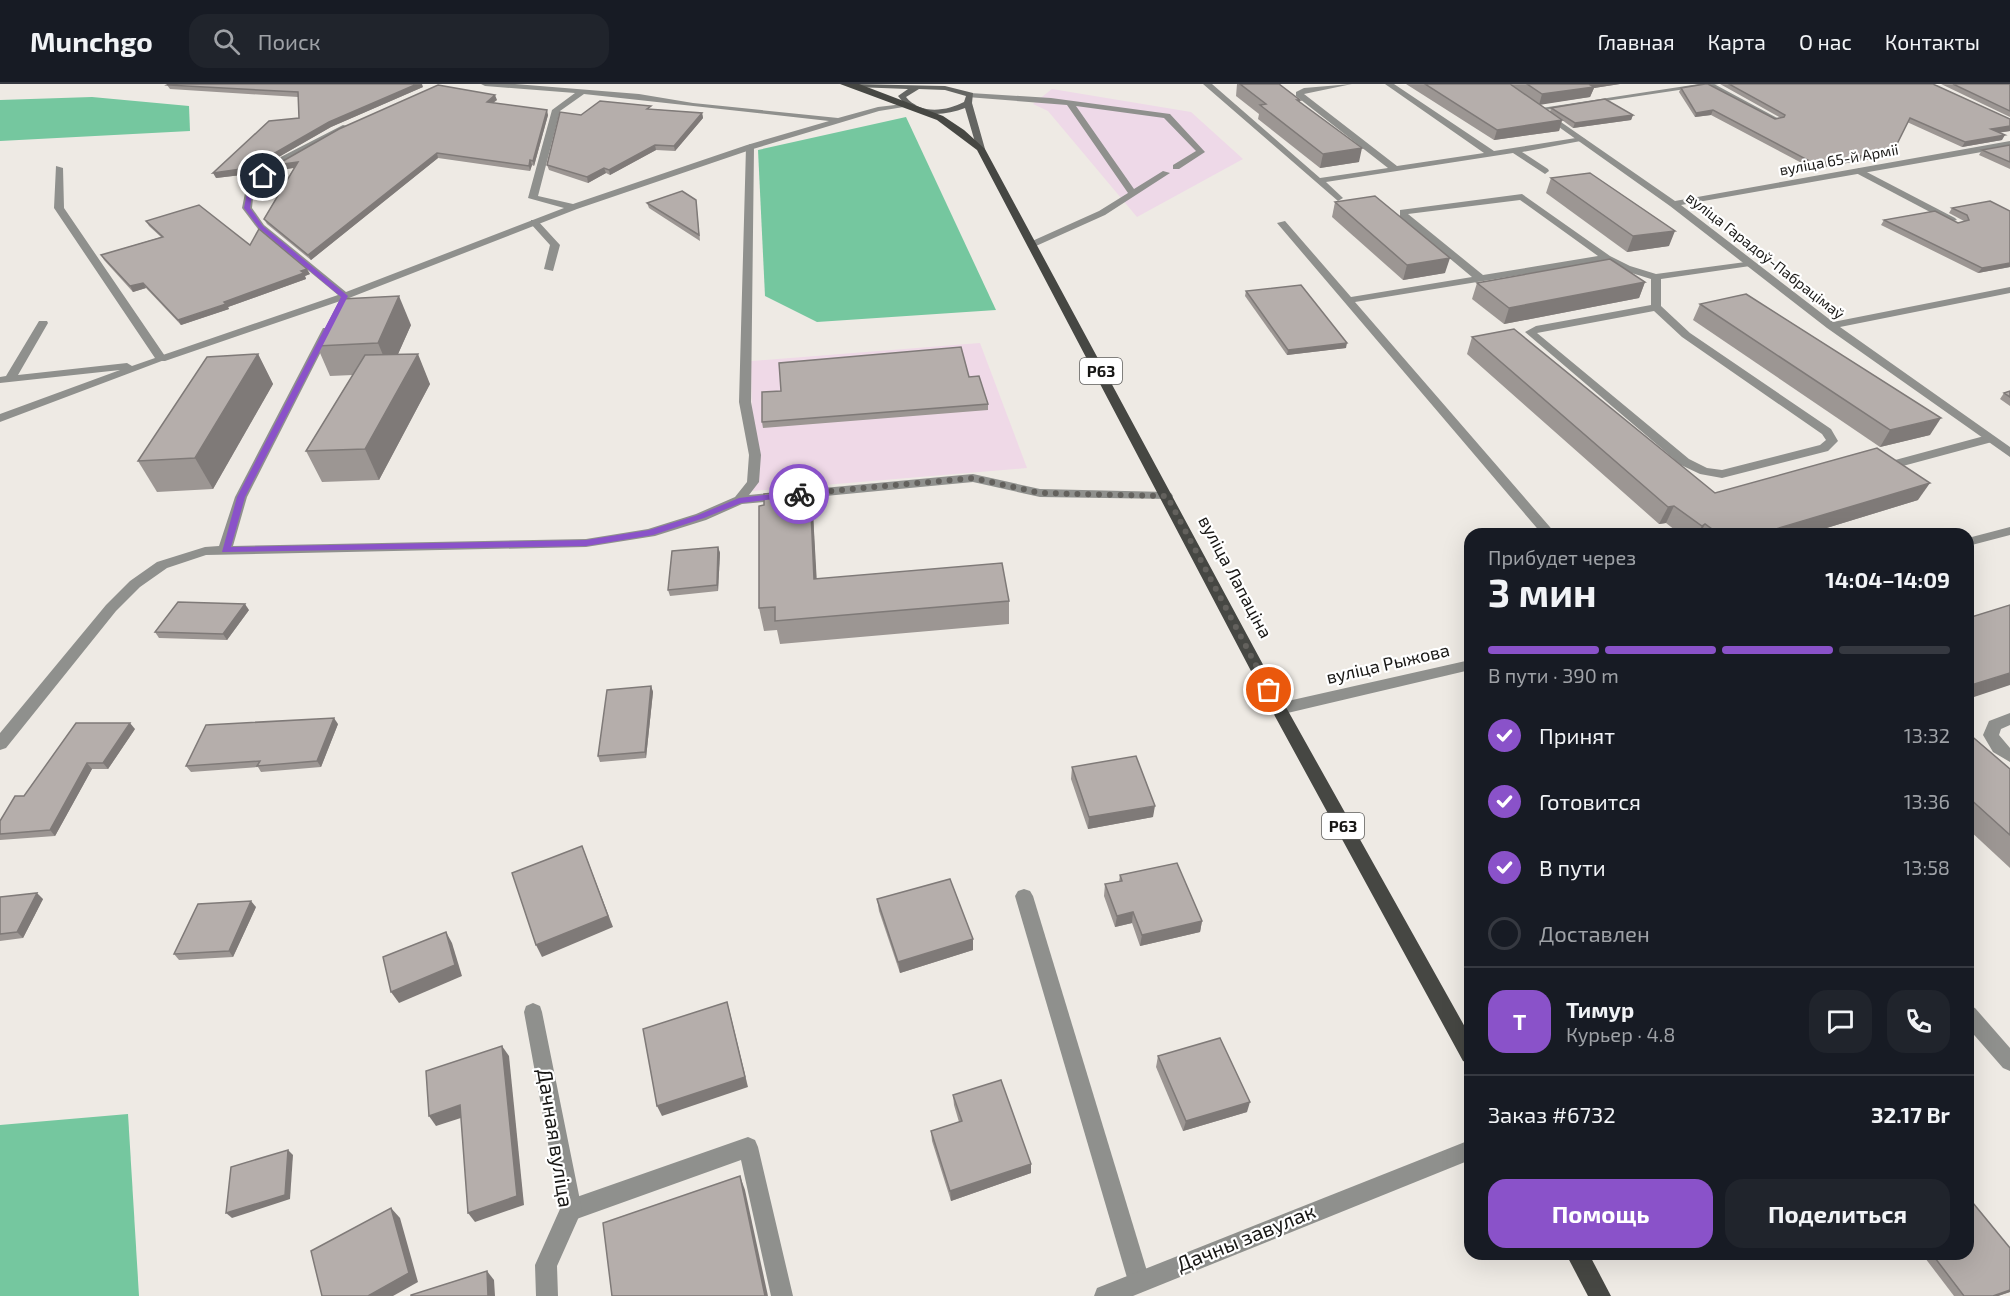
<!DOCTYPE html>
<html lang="ru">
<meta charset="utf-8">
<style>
body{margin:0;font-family:"Exo 2",sans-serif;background:#20242c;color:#f1f3f6;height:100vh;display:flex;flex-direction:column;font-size:22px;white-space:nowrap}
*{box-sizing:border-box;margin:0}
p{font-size:20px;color:#9ea1a6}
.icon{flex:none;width:33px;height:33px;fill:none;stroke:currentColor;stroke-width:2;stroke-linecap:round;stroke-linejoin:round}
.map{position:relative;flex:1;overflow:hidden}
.side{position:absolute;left:1464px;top:444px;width:510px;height:732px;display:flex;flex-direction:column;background:#171b24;border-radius:18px;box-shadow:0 6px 24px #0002}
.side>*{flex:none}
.pin{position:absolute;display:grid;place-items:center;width:51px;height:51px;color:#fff;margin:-26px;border:3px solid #fff;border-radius:50%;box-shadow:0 2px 6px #0007}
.courier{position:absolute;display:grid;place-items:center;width:60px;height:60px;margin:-30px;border:4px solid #8a52c9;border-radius:50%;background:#fff;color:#222;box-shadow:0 2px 8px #0007}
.overview em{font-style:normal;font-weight:700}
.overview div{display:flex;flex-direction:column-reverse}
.overview{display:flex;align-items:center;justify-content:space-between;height:102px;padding:0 24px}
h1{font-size:39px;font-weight:700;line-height:45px}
.bar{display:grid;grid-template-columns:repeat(4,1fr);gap:9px 6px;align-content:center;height:72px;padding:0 24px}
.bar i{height:8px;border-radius:4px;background:#363941}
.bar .active{background:#8a52c9}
.bar p{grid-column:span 4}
.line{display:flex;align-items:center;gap:15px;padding:0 24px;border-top:2px solid #363941}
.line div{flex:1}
.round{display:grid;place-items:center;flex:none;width:63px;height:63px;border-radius:18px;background:#20242c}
ol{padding:0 24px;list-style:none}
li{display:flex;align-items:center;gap:18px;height:66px}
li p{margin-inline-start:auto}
li .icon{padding:6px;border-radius:50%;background:#8a52c9;color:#fff;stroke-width:4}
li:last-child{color:#9ea1a6}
li i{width:33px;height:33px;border:3px solid #363941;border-radius:50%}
.primary-button{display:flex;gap:12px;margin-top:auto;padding:12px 24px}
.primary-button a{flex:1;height:69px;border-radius:18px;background:#8a52c9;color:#fff;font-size:24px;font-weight:700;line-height:69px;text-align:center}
.primary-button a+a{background:#20242c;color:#f1f3f6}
header{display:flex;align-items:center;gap:36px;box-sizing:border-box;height:84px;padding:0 30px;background:#171b24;border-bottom:2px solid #363941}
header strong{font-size:28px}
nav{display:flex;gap:33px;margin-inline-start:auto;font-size:21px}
.search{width:420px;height:54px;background:#20242c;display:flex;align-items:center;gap:15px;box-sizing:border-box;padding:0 21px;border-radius:18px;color:#9ea1a6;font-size:22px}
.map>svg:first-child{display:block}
.commercial{fill:#eed9e8}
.industrial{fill:#efd9e7}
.forest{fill:#75c79f}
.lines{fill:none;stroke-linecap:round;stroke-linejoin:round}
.lane{fill:#8f908d;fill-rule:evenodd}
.street{fill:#8f908d;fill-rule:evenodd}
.secondary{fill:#646562;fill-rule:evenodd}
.primary{fill:#464743;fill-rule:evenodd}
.wall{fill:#9c9693}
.shaded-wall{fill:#7f7a78}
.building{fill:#b5aeab;stroke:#7f7a78;stroke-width:1.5}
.route{fill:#8a52c9}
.done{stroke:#63615d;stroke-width:6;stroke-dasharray:0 10.8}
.labels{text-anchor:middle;stroke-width:4.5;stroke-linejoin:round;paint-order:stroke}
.far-street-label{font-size:15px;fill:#181715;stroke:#fff}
.shield{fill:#fff;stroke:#5d5d5b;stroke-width:1.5}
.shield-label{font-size:16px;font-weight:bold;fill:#181715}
.street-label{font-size:18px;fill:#181715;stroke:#fff}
.near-street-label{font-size:21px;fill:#181715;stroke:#fff}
</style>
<header>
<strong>Munchgo</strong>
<div class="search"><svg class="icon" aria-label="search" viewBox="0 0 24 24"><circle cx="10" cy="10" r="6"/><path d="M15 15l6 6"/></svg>Поиск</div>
<nav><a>Главная</a><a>Карта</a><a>О нас</a><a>Контакты</a></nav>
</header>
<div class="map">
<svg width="2010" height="1212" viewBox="0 0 2010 1212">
<rect width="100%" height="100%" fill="#eeeae4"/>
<polygon class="commercial" points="1052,5 1191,28 1243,75 1137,133 1048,27 1033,20"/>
<polygon class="industrial" points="980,259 1027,384 753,407 751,277"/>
<g class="forest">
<polygon points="92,13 189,22 190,47 0,57 0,16"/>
<polygon points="906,33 996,226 817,238 765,212 758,66"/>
<polygon points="128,1030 139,1212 0,1212 0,1041"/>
</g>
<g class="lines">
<g class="lane">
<polygon points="1203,0 1212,0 1320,94 1388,84 1296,12 1296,8 1304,4 1352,0 1304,10 1397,82 1484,69 1385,0 1394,0 1494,67 1582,53 1586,56 1522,68 1548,85 1549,87 1545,90 1513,69 1326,98 1343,114 1338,117"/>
<polygon points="1707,0 1714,0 1781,36 1774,38 1707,3"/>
<polygon points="970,9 1051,14 1170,30 1205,68 1179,85 1173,85 1173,81 1196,67 1164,34 1076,22 1134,105 1163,87 1170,89 1105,131 1036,162 1030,162 1030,158 1099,127 1128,109 1067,21 967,13 966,11"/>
<polygon points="750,60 754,63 751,318 761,371 759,398 749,411 973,390 1040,405 1167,408 1171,409 1173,412 1171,415 1040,413 973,398 742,420 706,436 655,452 586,463 206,471 167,484 140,503 116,527 6,664 0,666 0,649 106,521 130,497 157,478 205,463 219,462 235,413 323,244 331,244 332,246 247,413 233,462 586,455 648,445 696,430 735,413 747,398 749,371 739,318 746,63"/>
<polygon points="56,82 63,84 64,124 167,275 0,338 0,330 120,286 0,299 0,293 6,292 39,237 47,237 48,239 18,291 127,279 132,282 155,274 54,124"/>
<polygon points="1859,84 1955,134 1957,136 1949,138 1856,89 1855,87"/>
<path d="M1522,110l88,62 20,10 26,8 97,-13v4l-3,1 -89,13v27l29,27 141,96 7,12 -10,10 -106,27 -22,-4 -19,-9 -156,-133 11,-6 115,-21v-26l-29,-9 -16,-9 -251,41 201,232h-14l-265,-311 8,-2 66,76 121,-20 -72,-60v-7zM1520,116l78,56 -115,19 -75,-61zM1654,227l28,26 140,97 4,6 -6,5 -98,25 -15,-2 -18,-9 -152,-126z"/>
<polygon points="531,136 537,136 560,161 553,187 544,185 550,161 531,140"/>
<polygon points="1988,351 1994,355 1992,358 1888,386 1882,382 1884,379"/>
<polygon points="2010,629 2010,641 2001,645 1999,651 2010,664 2010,678 1993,668 1983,651 1989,637"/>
<polygon points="1024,805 1030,807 1033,812 1150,1197 1147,1205 1139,1208 1131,1205 1128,1197 1015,812 1018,807"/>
<polygon points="748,1053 755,1056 758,1063 793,1212 771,1212 741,1076 571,1137 563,1134 560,1126 563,1118 571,1115"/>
</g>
<g class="street">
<path d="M481,0h34l124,10 54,9 145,15 40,-11 34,-4 4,2 -37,6 -126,38 -176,60 -228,89 -184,63h-8v-4l181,-62 -80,-66 -16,-21 4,-20 27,-27 70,-36 7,2 -71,38 -25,24 -2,19 12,17 82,67 218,-84 -36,-10 24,-88 23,-17 -90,-7zM584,10l245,27 -82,24 -174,59 -35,-8 22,-85z"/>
<polygon points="1699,0 1719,0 1539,27 1535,25"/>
<polygon points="1545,27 1675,117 2010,57 2010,63 1681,121 1833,238 2010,203 2010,209 1840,243 2010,363 2010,373 1827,244 1670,122 1542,31 1541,29"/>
<polygon points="2010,443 2010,451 1968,462 1968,454"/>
<polygon points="1470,576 1470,586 1279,631 1274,629 1271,625 1274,621 1279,619"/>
<polygon points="533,919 540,922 542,928 582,1126 557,1182 558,1212 536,1212 535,1181 560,1125 524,928 526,922"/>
<polygon points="1968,921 1975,924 2010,964 2010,987 2003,984 1968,944"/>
<polygon points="1470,1056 1470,1076 1133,1212 1094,1212 1097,1204"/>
</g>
<path class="secondary" d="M852,0l93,2 28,7 -1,10 13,46 -4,3 -4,-3 -12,-41c-23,9 -51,10 -67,-12l10,-7 -53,-2zM919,5l26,1 21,6 -2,6c-17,9 -44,13 -58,-5z"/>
<g class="primary">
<polygon points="840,0 859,0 943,32 964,46 985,65 1287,625 1470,952 1470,980 1463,977 1271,625 977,66 937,36"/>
<polygon points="1566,1170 1589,1170 1611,1212 1588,1212"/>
</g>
</g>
<g class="wall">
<polygon points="1237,0 1279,0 1300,16 1300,18 1359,78 1320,84 1258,35 1259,30 1236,12"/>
<polygon points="1406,0 1620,0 1594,4 1590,13 1540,20 1550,28 1551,24 1633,31 1631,36 1573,44 1562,36 1559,47 1494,56"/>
<polygon points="1720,0 1933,0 2010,35 2010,47 1998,49 2002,56 1962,63 1907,38 1892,71 1813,85 1711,31 1695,33 1679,8 1681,4 1775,35 1781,34"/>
<polygon points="1941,0 2010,0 2010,33"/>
<polygon points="167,1 423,3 331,43 277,74 258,89 216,94 299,34 298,13 170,5"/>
<polygon points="497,16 493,19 548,31 534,82 532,81 530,87 438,74 311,176 267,140 264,135 294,84 279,86 276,81"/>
<polygon points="651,25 702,29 703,34 675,67 656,66 610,91 606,89 588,99 549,86 547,81 581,31"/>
<polygon points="2010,61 2010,85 1979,71 1982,66"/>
<polygon points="1551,94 1669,162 1627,168 1546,109"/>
<polygon points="696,116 700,157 649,124 647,119"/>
<polygon points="1335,118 1445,189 1403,196 1332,133"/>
<polygon points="1952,124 2010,127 2010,183 1978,189 1881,141 1884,136 1958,139 1964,137 1949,129"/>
<polygon points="146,137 250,161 310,190 305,192 306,195 228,223 229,225 181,241 146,204 133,208 104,176 101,171 161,153 149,142"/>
<polygon points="1645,198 1639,214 1504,240 1472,215 1477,199"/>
<polygon points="1246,207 1346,264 1287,271 1245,212"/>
<polygon points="1700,220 1930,351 1880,363 1693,236"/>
<polygon points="411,241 398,270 430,300 379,396 322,398 306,367 353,291 330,292 317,262"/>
<polygon points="1472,253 1715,409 1918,416 1807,450 1680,450 1666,439 1659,440 1467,270"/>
<polygon points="258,270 273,300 213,405 157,408 138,377"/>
<polygon points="969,293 988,320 988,326 763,344 762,338"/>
<polygon points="2010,307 2010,322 2000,315 2004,309"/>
<polygon points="810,406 813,429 816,495 1009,517 1009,540 780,560 777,546 764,547 759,524 764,421"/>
<polygon points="718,463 720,469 718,507 670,512 668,506"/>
<polygon points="249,526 227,556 159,554 155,548"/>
<polygon points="651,602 653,608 646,674 600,678 598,672"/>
<polygon points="338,640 321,683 261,688 258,683 191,688 186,682"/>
<polygon points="135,645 108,685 92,685 55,752 0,756 0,737 24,712"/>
<polygon points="1968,649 2010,685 2010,784 1968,745"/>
<polygon points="1072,683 1153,733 1088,745 1071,695"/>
<polygon points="1120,791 1202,837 1200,848 1140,862 1132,839 1115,843 1104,812 1105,800 1119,798"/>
<polygon points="0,813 43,815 23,854 0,857"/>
<polygon points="877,815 973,855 973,866 900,889 879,827"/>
<polygon points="256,823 233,873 179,876 174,870"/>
<polygon points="1158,972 1247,1028 1183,1047 1156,983"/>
<polygon points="953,1011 1031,1089 951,1117 932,1057 931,1047 959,1038 954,1021"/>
<polygon points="1922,1170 1968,1170 2010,1208 1998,1212 1954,1212"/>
</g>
<g class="shaded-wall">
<polygon points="417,0 422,0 423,3 331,43 277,74 258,89 216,94 213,89 275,69 329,38"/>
<polygon points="1580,0 1620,0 1594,4 1590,13 1539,21 1542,10"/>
<polygon points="495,11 497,16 488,22 487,18"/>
<polygon points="547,26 548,31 534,82 533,77"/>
<polygon points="1713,26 1711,31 1695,33 1696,29"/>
<polygon points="702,29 703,34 675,67 674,62"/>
<polygon points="1633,31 1631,36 1573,44 1575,39"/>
<polygon points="1562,36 1559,47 1494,56 1497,46"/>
<polygon points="2010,42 2010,47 1988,50 1991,45"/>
<polygon points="2005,51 2002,56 1962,63 1965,58"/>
<polygon points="655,61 656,66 610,91 609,86"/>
<polygon points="1362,64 1359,78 1320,84 1323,70"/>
<polygon points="1894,66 1892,71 1813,85 1815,80"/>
<polygon points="437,69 438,74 311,176 308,171"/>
<polygon points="530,76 532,81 530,87 529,82"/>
<polygon points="298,78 300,83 279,86 276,81"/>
<polygon points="604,84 606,89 588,99 587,93"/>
<polygon points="1675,147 1669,162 1627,168 1633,152"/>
<polygon points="1450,174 1445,189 1403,196 1407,181"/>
<polygon points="2010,179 2010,183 1978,189 1982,184"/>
<polygon points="307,185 310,190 305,192 306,195 228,223 229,225 181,241 178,236"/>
<polygon points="1645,198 1639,214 1504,240 1509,224"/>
<polygon points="143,199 146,204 133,208 130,202"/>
<polygon points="399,212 411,241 390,288 378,259"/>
<polygon points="1347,259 1346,264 1287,271 1288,266"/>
<polygon points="258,270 273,300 213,405 195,374"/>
<polygon points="418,270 430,300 379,396 365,365"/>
<polygon points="1941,334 1930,351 1880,363 1890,346"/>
<polygon points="1930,399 1918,416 1807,450 1759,450"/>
<polygon points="810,406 813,429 818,518 814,495"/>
<polygon points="1674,422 1666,439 1659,440 1668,423"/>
<polygon points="1705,440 1700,450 1697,450 1702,442"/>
<polygon points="718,463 720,469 718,507 717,501"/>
<polygon points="245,520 249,526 227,556 223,550"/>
<polygon points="2010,589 2010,601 1968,615 1968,602"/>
<polygon points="651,602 653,608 646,674 645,668"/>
<polygon points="334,634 338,640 321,683 317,677"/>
<polygon points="130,639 135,645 108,685 103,679"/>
<polygon points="87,679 92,685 55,752 50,746"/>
<polygon points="1155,722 1153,733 1088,745 1089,733"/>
<polygon points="582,762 613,843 542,873 536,861"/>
<polygon points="37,809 43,815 23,854 17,848"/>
<polygon points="251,817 256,823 233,873 229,867"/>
<polygon points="1133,828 1132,839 1115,843 1117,832"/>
<polygon points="1202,837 1200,848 1140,862 1142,851"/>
<polygon points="446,848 452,859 462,892 399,919 391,908"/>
<polygon points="973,855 973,866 900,889 898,878"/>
<polygon points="727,918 730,929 748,1003 662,1032 657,1022"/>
<polygon points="502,962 509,972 524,1121 475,1138 468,1129"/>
<polygon points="1250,1018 1247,1028 1183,1047 1186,1037"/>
<polygon points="460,1021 467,1032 436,1042 429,1032"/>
<polygon points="288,1066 293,1071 290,1115 232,1134 226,1129"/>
<polygon points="1031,1080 1031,1089 951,1117 950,1107"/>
<polygon points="740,1092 745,1106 768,1212 765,1212"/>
<polygon points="391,1124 400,1134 418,1198 393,1212 368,1212"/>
<polygon points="487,1187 494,1196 495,1212 488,1212"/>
<polygon points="2010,1206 2010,1208 1998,1212 1993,1212"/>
</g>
<g class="building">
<polygon points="169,0 417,0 329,38 275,69 255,83 213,89 269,37 299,34 298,8 167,1"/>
<polygon points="1240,0 1279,0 1300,16 1297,16 1362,64 1323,70 1260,21 1266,20"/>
<polygon points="1425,0 1510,0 1562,36 1497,46"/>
<polygon points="1527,0 1589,0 1594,3 1542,10"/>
<polygon points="1705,0 1708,0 1775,35 1784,33 1785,31 1729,0 1933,0 2010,35 2010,42 1991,45 2005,51 1965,58 1910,34 1894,66 1815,80 1713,26 1696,29 1681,4"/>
<polygon points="1953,0 2010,0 2010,27"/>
<polygon points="438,1 495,11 487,18 547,26 533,77 530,76 529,82 437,69 308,171 264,135 298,78 276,81 339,45"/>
<polygon points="1605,15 1633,31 1575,39 1551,24"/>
<polygon points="600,17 651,22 647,25 702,29 674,62 655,61 609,86 604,84 587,93 547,81 560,28 581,31"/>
<polygon points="2010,61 2010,78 1982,66"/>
<polygon points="1590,89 1675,147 1633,152 1551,94"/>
<polygon points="682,107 696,116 699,151 647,119"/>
<polygon points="1375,112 1450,174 1407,181 1335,118"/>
<polygon points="1990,117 2010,127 2010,179 1982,184 1884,136 1935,127 1958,139 1969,136 1967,131 1952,124"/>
<polygon points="199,121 250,161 259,145 307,185 301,187 304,189 224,218 226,220 178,236 143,199 130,202 101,171 163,153 146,137"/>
<polygon points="1610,175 1645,198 1509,224 1477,199"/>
<polygon points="1301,201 1347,259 1288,266 1246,207"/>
<polygon points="1746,210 1941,334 1890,346 1700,220"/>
<polygon points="399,212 378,259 317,262 341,215"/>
<polygon points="1514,245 1715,409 1877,364 1930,399 1759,450 1719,450 1705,440 1702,442 1674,422 1668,423 1472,253"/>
<polygon points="961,263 969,293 979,292 988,320 762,338 762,308 781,307 779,279"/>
<polygon points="258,270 195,374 138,377 207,273"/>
<polygon points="418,270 365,365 306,367 365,271"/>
<polygon points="2010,307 2010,313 2004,309"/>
<polygon points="810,406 814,495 1002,479 1009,517 775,537 775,523 759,524 759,422 764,421 764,410"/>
<polygon points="718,463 717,501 668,506 672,467"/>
<polygon points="178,518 245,520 223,550 155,548"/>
<polygon points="2010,521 2010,589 1968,602 1968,534"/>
<polygon points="651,602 645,668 598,672 607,606"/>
<polygon points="334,634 317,677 257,682 260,677 186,682 206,641"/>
<polygon points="76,639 130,639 103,679 87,679 50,746 0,750 0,737 15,712 24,712"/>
<polygon points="1968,649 2010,685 2010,751 1968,713"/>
<polygon points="1136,672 1155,722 1089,733 1072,683"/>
<polygon points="582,762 608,832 536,861 512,789"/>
<polygon points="1177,779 1202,837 1142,851 1133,828 1117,832 1105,800 1122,797 1120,791"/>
<polygon points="950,795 973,855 898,878 877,815"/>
<polygon points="37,809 17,848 0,850 0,813"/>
<polygon points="251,817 229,867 174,870 198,820"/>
<polygon points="446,848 455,881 391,908 383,873"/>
<polygon points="727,918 745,993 657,1022 643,945"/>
<polygon points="1220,954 1250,1018 1186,1037 1158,972"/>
<polygon points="502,962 517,1112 468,1129 460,1021 429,1032 426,987"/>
<polygon points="1001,996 1031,1080 950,1107 931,1047 962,1037 953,1011"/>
<polygon points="288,1066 285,1111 226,1129 231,1083"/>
<polygon points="740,1092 765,1212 612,1212 603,1139"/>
<polygon points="1973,1119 2010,1164 2010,1206 1993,1212 1964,1212 1932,1170 1968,1170 1968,1120"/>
<polygon points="391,1124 409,1189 368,1212 322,1212 311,1167"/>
<polygon points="487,1187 488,1212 411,1212 411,1211"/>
</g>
<polygon class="route" points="261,91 266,92 253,105 250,124 263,142 348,212 245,413 231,463 586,456 649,446 698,431 739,414 799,407 803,410 799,412 741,419 704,434 653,451 586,462 222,468 237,413 341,213 259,144 244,124 248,104"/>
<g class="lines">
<polyline class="done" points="799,410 973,394 1040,409 1167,412 1269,606"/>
</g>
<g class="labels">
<g class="far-street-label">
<text transform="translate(1839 76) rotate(-10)" y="5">вуліца 65-й Арміі</text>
<text transform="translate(1765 172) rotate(38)" y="5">вуліца Гарадоў-Пабрацімаў</text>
</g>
<g class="shield">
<rect x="1080" y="274" width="42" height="26" rx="4.5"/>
<rect x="1322" y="729" width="42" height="26" rx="4.5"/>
</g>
<g class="shield-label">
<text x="1101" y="293">Р63</text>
<text x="1343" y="748">Р63</text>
</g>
<g class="street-label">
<text transform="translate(1235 493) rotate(62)" y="6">вуліца Лапаціна</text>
<text transform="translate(1388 580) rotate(-13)" y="6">вуліца Рыжова</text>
</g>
<g class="near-street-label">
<text transform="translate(555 1054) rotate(81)" y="7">Дачная вуліца</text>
<text transform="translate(1246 1154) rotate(-22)" y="7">Дачны завулак</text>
</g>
</g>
</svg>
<div class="pin" style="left:1269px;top:606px;background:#ea580c"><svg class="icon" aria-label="bag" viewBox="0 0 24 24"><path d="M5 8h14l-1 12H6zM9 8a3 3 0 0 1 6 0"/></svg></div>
<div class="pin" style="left:263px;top:92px;background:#1f2937"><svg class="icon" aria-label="home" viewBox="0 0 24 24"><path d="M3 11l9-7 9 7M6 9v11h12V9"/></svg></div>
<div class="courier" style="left:799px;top:410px"><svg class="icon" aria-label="bike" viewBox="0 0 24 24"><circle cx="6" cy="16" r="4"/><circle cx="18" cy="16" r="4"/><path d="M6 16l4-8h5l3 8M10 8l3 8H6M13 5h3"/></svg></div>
<section class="side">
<div class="overview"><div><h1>3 мин</h1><p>Прибудет через</p></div><em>14:04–14:09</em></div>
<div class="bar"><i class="active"></i><i class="active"></i><i class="active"></i><i></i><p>В пути · 390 m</p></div>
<ol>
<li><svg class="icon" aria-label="check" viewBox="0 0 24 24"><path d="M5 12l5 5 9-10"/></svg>Принят<p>13:32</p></li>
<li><svg class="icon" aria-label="check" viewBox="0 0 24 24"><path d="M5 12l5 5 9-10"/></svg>Готовится<p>13:36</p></li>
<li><svg class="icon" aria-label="check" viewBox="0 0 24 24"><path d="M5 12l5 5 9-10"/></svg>В пути<p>13:58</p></li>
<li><i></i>Доставлен</li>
</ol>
<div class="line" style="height:108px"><b class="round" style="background:#8a52c9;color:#fff">Т</b><div><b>Тимур</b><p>Курьер · 4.8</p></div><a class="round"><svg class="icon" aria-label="chat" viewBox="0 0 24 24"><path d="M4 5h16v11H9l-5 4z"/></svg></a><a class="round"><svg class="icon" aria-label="phone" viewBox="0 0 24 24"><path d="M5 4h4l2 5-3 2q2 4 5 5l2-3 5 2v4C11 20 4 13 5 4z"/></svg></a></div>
<div class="line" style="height:78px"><div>Заказ #6732</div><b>32.17 Br</b></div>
<div class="primary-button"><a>Помощь</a><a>Поделиться</a></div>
</section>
</div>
